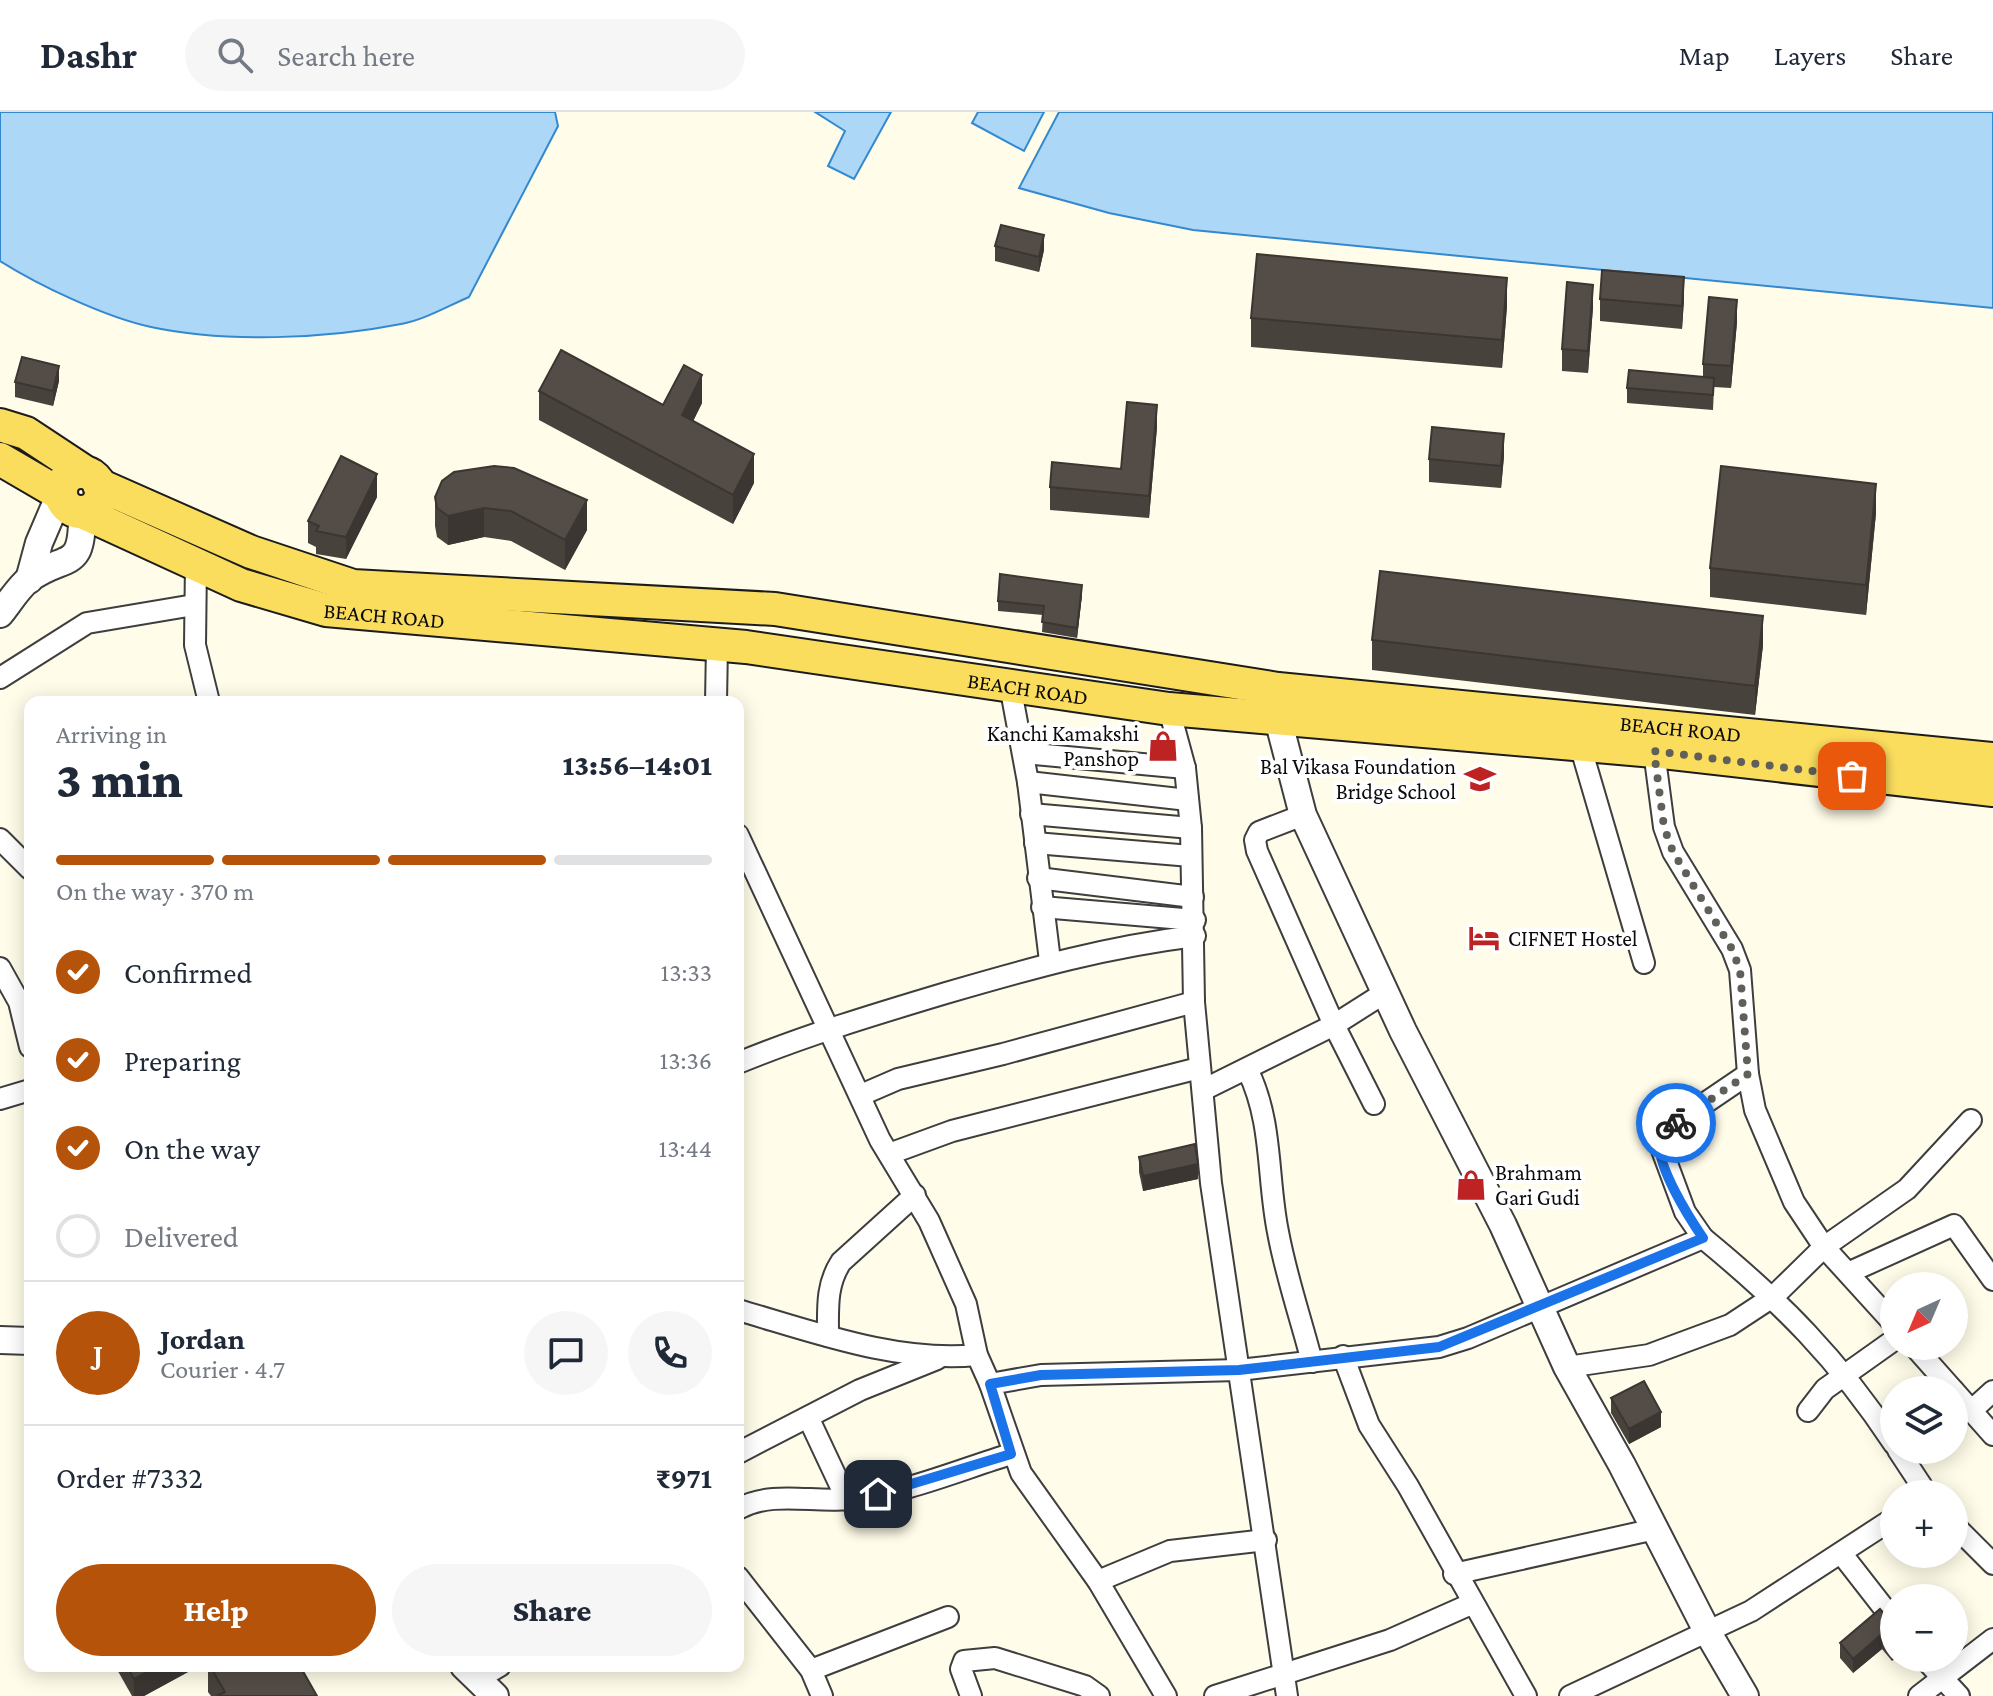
<!DOCTYPE html>
<meta charset="utf-8">
<style>
body{margin:0;font-family:"Crimson Pro",serif;background:#f6f6f7;color:#1f2937;height:100vh;display:flex;flex-direction:column;font-size:30px;white-space:nowrap}
*{box-sizing:border-box;margin:0}
p{font-size:26px;color:#747a83}
.icon{flex:none;width:44px;height:44px;fill:none;stroke:currentColor;stroke-width:2;stroke-linecap:round;stroke-linejoin:round}
.map{position:relative;flex:1;overflow:hidden}
.panel{position:absolute;left:24px;top:584px;width:720px;height:976px;display:flex;flex-direction:column;background:#fff;border-radius:16px;box-shadow:0 4px 20px #0003}
.panel>*{flex:none}
.needle{width:52px;rotate:224deg}
.buttons{position:absolute;left:1880px;top:1160px;display:grid;gap:16px}
.buttons a{display:grid;place-items:center;width:88px;height:88px;border-radius:50%;background:#fff;box-shadow:0 4px 20px #0003;font-size:40px}
.pin{position:absolute;display:grid;place-items:center;width:68px;height:68px;color:#fff;margin:-34px;border-radius:16px;box-shadow:0 4px 12px #0006}
.courier{position:absolute;display:grid;place-items:center;width:80px;height:80px;margin:-40px;border:6px solid #1a73e8;border-radius:50%;background:#fff;color:#222;box-shadow:0 2px 10px #0007}
.summary em{font-style:normal;font-weight:800}
.summary div{display:flex;flex-direction:column-reverse}
.summary{display:flex;align-items:center;justify-content:space-between;height:136px;padding:0 32px}
h1{font-size:52px;font-weight:800;line-height:60px}
.bar{display:grid;grid-template-columns:repeat(4,1fr);gap:12px 8px;align-content:center;height:96px;padding:0 32px}
.bar i{height:10px;border-radius:6px;background:#e0e1e3}
.bar .active{background:#b45309}
.bar p{grid-column:span 4}
.line{display:flex;align-items:center;gap:20px;padding:0 32px;border-top:2px solid #e0e1e3}
.line div{flex:1}
.round{display:grid;place-items:center;flex:none;width:84px;height:84px;border-radius:42px;background:#f6f6f7}
ol{padding:0 32px;list-style:none}
li{display:flex;align-items:center;gap:24px;height:88px}
li p{margin-inline-start:auto}
li .icon{padding:8px;border-radius:50%;background:#b45309;color:#fff;stroke-width:4}
li:last-child{color:#747a83}
li i{width:44px;height:44px;border:4px solid #e0e1e3;border-radius:50%}
.button{display:flex;gap:16px;margin-top:auto;padding:16px 32px}
.button a{flex:1;height:92px;border-radius:48px;background:#b45309;color:#fff;font-size:32px;font-weight:800;line-height:92px;text-align:center}
.button a+a{background:#f6f6f7;color:#1f2937}
header{display:flex;align-items:center;gap:48px;box-sizing:border-box;height:112px;padding:0 40px;background:#fff;border-bottom:2px solid #e0e1e3}
header strong{font-size:38px}
nav{display:flex;gap:44px;margin-inline-start:auto;font-size:28px}
.search{width:560px;height:72px;background:#f6f6f7;display:flex;align-items:center;gap:20px;box-sizing:border-box;padding:0 28px;border-radius:44px;color:#747a83;font-size:30px}
.map>svg:first-child{display:block}
.water{fill:#add7f7;stroke:#3389cf;stroke-width:2}
.lines{fill:none;stroke-linecap:round;stroke-linejoin:round}
.minor-casing{stroke:#3e3e3e;stroke-width:24}
.tertiary-casing{stroke:#3e3e3e;stroke-width:30}
.primary-casing{stroke:#1c1c1c;stroke-width:36}
.minor{stroke:#fff;stroke-width:20}
.tertiary{stroke:#fff;stroke-width:26}
.primary{stroke:#fbdd5e;stroke-width:32}
.wall{fill:#48423d}
.shaded-wall{fill:#3b3632}
.building{fill:#544d47;stroke:#3b3632;stroke-width:2}
.done{stroke:#605f59;stroke-width:8;stroke-dasharray:0 14.4}
.route{stroke:#1a73e8;stroke-width:10}
.labels{text-anchor:middle;stroke-width:8;stroke-linejoin:round;paint-order:stroke}
.street-label{font-size:22px;fill:#0b0b0b;stroke:#fff}
.poi-label{font-size:22px;fill:#0b0b0b;stroke:#fff;text-anchor:end}
</style>
<header>
<strong>Dashr</strong>
<div class="search"><svg class="icon" aria-label="search" viewBox="0 0 24 24"><circle cx="10" cy="10" r="6"/><path d="M15 15l6 6"/></svg>Search here</div>
<nav><a>Map</a><a>Layers</a><a>Share</a></nav>
</header>
<div class="map">
<svg width="1993" height="1584" viewBox="0 0 1993 1584">
<rect width="100%" height="100%" fill="#fffce9"/>
<g class="water">
<path d="M0,0h555l3,14 -89,171c-21,9 -45,23 -68,27 -75,15 -176,19 -250,3 -46,-10 -111,-41 -151,-66z"/>
<polygon points="815,0 891,0 854,67 828,54 845,19"/>
<polygon points="978,0 1044,0 1024,39 972,11"/>
<polygon points="1059,0 1993,0 1993,196 1193,118 1109,101 1019,76"/>
</g>
<g class="lines">
<defs>
<g id="minor">
<polyline points="196,450 195,533 209,590"/>
<polyline points="0,566 87,511 194,493"/>
<polyline points="1010,573 1028,670 1050,849"/>
<polyline points="716,590 717,533"/>
<polyline points="1169,597 1185,656 1191,716 1194,890 1211,1071 1287,1584"/>
<polyline points="1580,633 1644,851"/>
<polyline points="1654,639 1664,715 1673,740 1732,837 1740,858 1748,962 1755,998 1794,1090 1824,1135 1894,1212"/>
<polyline points="1024,641 1185,656"/>
<polyline points="1028,670 1188,688"/>
<polyline points="1031,702 1191,716"/>
<polyline points="1303,703 1259,720 1255,728 1257,739 1334,913 1374,992"/>
<polyline points="738,723 880,1028 929,1109 966,1192 977,1243 990,1272"/>
<polyline points="0,727 30,757"/>
<polyline points="1035,731 1191,744"/>
<polyline points="1038,766 1193,785"/>
<polyline points="1042,795 1195,808"/>
<polyline points="0,856 19,890 30,935"/>
<path d="M738,951c68,-28 138,-49 208,-70 86,-25 160,-46 249,-57"/>
<path d="M1248,959c25,51 19,107 30,161 8,44 23,87 34,130"/>
<polyline points="1203,978 1334,913 1386,880"/>
<polyline points="861,983 898,967 1003,942 1194,890"/>
<polyline points="0,987 30,978"/>
<polyline points="889,1042 952,1019 1199,956"/>
<polyline points="1703,1126 1685,1100 1659,1030 1664,1019 1748,962"/>
<polyline points="1850,1160 1954,1113 1993,1168"/>
<path d="M738,1198c76,22 159,53 239,45"/>
<path d="M828,1224c0,-28 -2,-51 13,-74l74,-67"/>
<polyline points="1914,1234 1953,1278"/>
<polyline points="1343,1244 1369,1313 1408,1374 1526,1584"/>
<polyline points="1567,1255 1649,1243 1730,1213 1774,1184 1824,1135 1907,1077 1971,1008"/>
<polyline points="1954,1279 1993,1323"/>
<polyline points="1808,1299 1825,1277 1894,1228"/>
<polyline points="1971,1299 1993,1279"/>
<polyline points="808,1305 847,1388"/>
<polyline points="1898,1338 1927,1382"/>
<polyline points="738,1341 860,1278 937,1247"/>
<path d="M738,1397c35,-19 74,-6 111,-10 54,-5 110,-29 162,-45"/>
<polyline points="1954,1413 1993,1452"/>
<polyline points="1841,1441 1894,1509"/>
<polyline points="1454,1462 1655,1417"/>
<polyline points="738,1465 811,1558 822,1584"/>
<polyline points="1098,1469 1170,1439 1266,1428"/>
<polyline points="1924,1546 1959,1584"/>
<polyline points="811,1558 948,1505"/>
<polyline points="478,1567 500,1554"/>
<polyline points="971,1584 961,1557 964,1549 995,1546 1085,1574 1099,1584"/>
<path d="M1166,1584l-68,-115 -77,-108 -31,-89 51,-9 198,-5 200,-23 29,-9 235,-100c78,64 135,121 191,206"/>
<polyline points="1215,1584 1390,1528 1471,1492"/>
<polyline points="1570,1584 1751,1499 1894,1406"/>
<polyline points="1919,1584 1993,1527"/>
</g>
<g id="tertiary">
<polyline points="29,468 39,431 60,382"/>
<path d="M0,502c9,-11 18,-26 29,-35 37,-27 54,-5 53,-67"/>
<polyline points="1278,588 1278,607 1303,703 1403,919 1503,1113 1567,1255 1622,1353 1707,1519 1745,1584"/>
<polyline points="0,1228 30,1229"/>
<polyline points="464,1554 495,1584"/>
</g>
<g id="primary">
<polyline points="0,313 26,321 85,360"/>
<polyline points="0,347 60,382"/>
<circle cx="81" cy="380" r="20"/>
<path id="s1" d="M99,373l152,67 102,34 422,23 503,80 715,70"/>
<path id="s2" d="M82,400l159,73 85,25 420,37 423,62 485,42 339,39"/>
</g>
</defs>
<use href="#minor" class="minor-casing"/>
<use href="#tertiary" class="tertiary-casing"/>
<use href="#primary" class="primary-casing"/>
<use href="#minor" class="minor"/>
<use href="#tertiary" class="tertiary"/>
<use href="#primary" class="primary"/>
</g>
<g class="wall">
<polygon points="995,134 1044,138 1039,160 995,149"/>
<polygon points="1600,187 1684,187 1682,217 1600,209"/>
<polygon points="1507,194 1502,256 1251,235 1251,206"/>
<polygon points="1593,195 1588,261 1562,259 1562,237"/>
<polygon points="1737,210 1731,276 1714,275 1713,298 1627,291 1627,276 1703,265 1703,252"/>
<polygon points="59,269 53,294 15,285 15,270"/>
<polygon points="539,279 663,293 702,291 693,309 754,371 733,412 539,308"/>
<polygon points="1157,315 1149,406 1050,398 1050,375 1121,357"/>
<polygon points="1504,344 1501,376 1429,370 1429,347"/>
<polygon points="442,369 587,418 565,458 511,429 484,425 448,433 437,425 435,414 435,385"/>
<polygon points="377,385 346,447 316,442 316,435 308,431 308,409"/>
<polygon points="1876,401 1866,503 1710,485 1710,456"/>
<polygon points="1082,483 1077,526 1042,520 1043,503 998,499 998,489"/>
<polygon points="1372,528 1763,533 1755,603 1372,558"/>
<polygon points="1139,1045 1198,1067 1143,1079 1139,1060"/>
<polygon points="1611,1286 1661,1315 1629,1332 1611,1301"/>
<polygon points="1888,1506 1894,1506 1892,1549 1882,1537 1853,1561 1840,1546 1840,1531"/>
<polygon points="115,1554 199,1554 144,1584 132,1584"/>
<polygon points="208,1554 300,1554 317,1584 211,1584 208,1580"/>
</g>
<g class="shaded-wall">
<polygon points="1044,123 1044,138 1039,160 1039,145"/>
<polygon points="1684,165 1684,187 1682,217 1682,194"/>
<polygon points="1507,166 1507,194 1502,256 1502,228"/>
<polygon points="1593,173 1593,195 1588,261 1588,239"/>
<polygon points="1737,188 1737,210 1731,276 1731,254"/>
<polygon points="59,254 59,269 53,294 53,279"/>
<polygon points="702,263 702,291 682,332 682,303"/>
<polygon points="1157,293 1157,315 1149,406 1149,384"/>
<polygon points="1504,322 1504,344 1501,376 1501,354"/>
<polygon points="754,342 754,371 733,412 733,383"/>
<polygon points="377,362 377,385 346,447 346,425"/>
<polygon points="1876,372 1876,401 1866,503 1866,473"/>
<polygon points="587,388 587,418 565,458 565,428"/>
<polygon points="484,396 484,425 448,433 448,404"/>
<polygon points="1082,473 1082,483 1077,526 1077,516"/>
<polygon points="1763,504 1763,533 1755,603 1755,574"/>
<polygon points="1198,1052 1198,1067 1143,1079 1143,1064"/>
<polygon points="1661,1300 1661,1315 1629,1332 1629,1317"/>
<polygon points="1882,1522 1882,1537 1853,1561 1853,1547"/>
<polygon points="1894,1533 1894,1546 1896,1546 1892,1549 1892,1534"/>
<polygon points="158,1554 199,1554 144,1584 134,1584 134,1567"/>
</g>
<g class="building">
<polygon points="1001,113 1044,123 1039,145 995,134"/>
<polygon points="1257,142 1507,166 1502,228 1251,206"/>
<polygon points="1602,158 1684,165 1682,194 1600,187"/>
<polygon points="1567,170 1593,173 1588,239 1562,237"/>
<polygon points="1709,185 1737,188 1731,254 1703,252"/>
<polygon points="561,238 663,293 684,253 702,263 682,303 754,342 733,383 539,279"/>
<polygon points="22,245 59,254 53,279 15,270"/>
<polygon points="1629,258 1714,266 1713,283 1627,276"/>
<polygon points="1127,290 1157,293 1149,384 1050,375 1052,350 1121,357"/>
<polygon points="1432,315 1504,322 1501,354 1429,347"/>
<polygon points="341,344 377,362 346,425 316,419 319,414 308,409"/>
<polygon points="494,354 514,356 587,388 565,428 511,399 484,396 448,404 437,396 435,385 442,369 454,360"/>
<polygon points="1721,354 1876,372 1866,473 1710,456"/>
<polygon points="1380,459 1763,504 1755,574 1372,528"/>
<polygon points="1000,462 1082,473 1077,516 1042,510 1044,494 998,489"/>
<polygon points="1195,1032 1198,1052 1143,1064 1139,1045"/>
<polygon points="1644,1269 1661,1300 1629,1317 1611,1286"/>
<polygon points="1880,1497 1888,1506 1894,1506 1894,1533 1892,1534 1882,1522 1853,1547 1840,1531"/>
<polygon points="127,1554 158,1554 134,1567"/>
<polygon points="210,1554 300,1554 317,1584 217,1584 225,1580"/>
</g>
<g class="lines">
<polyline class="done" points="1676,1011 1748,962 1740,858 1732,837 1673,740 1664,715 1654,639 1852,664"/>
<path class="route" d="M878,1382l133,-40 -21,-70 51,-9 198,-5 200,-23 264,-109c-13,-19 -48,-74 -43,-97 1,-9 9,-13 16,-18"/>
</g>
<defs>
<symbol id="shop-bare" viewBox="-9 -9 18 18"><path d="M-5-2.5h2.3a2.7 3.5 0 0 1 5.4 0H5L5.5 6h-11ZM-1.5-2.5h3a1.5 2.3 0 0 0-3 0Z" fill="#bc2322" stroke="#fff" stroke-width="2.5" paint-order="stroke"/></symbol>
<symbol id="school-bare" viewBox="-9 -9 18 18"><path d="M0-5L7-2L0 1L-7-2ZM-4 1L0 2.5L4 1V4Q0 6-4 4Z" fill="#bc2322" stroke="#fff" stroke-width="2.5" paint-order="stroke"/></symbol>
<symbol id="hotel-bare" viewBox="-9 -9 18 18"><path d="M-6-4.5h1.5V1H6V5H4.5V3h-9V5H-6ZM-4 0a1.8 1.8 0 1 1 3.6 0ZM.5 0V-2.5h3Q6-2.5 6 0Z" fill="#bc2322" stroke="#fff" stroke-width="2.5" paint-order="stroke"/></symbol>
</defs>
<g fill-rule="evenodd">
<use href="#shop-bare" x="1141" y="612" width="44" height="44"/>
<use href="#school-bare" x="1458" y="645" width="44" height="44"/>
<use href="#hotel-bare" x="1462" y="804" width="44" height="44"/>
<use href="#shop-bare" x="1449" y="1051" width="44" height="44"/>
</g>
<g class="labels">
<g class="street-label">
<text dy="8" stroke="none"><textPath href="#s2" startOffset="322">BEACH ROAD</textPath></text>
<text dy="8" stroke="none"><textPath href="#s2" startOffset="970">BEACH ROAD</textPath></text>
<text dy="8" stroke="none"><textPath href="#s1" startOffset="1610">BEACH ROAD</textPath></text>
</g>
<g class="poi-label">
<text x="1139" y="629">Kanchi Kamakshi<tspan x="1139" dy="25">Panshop</tspan></text>
<text x="1456" y="662">Bal Vikasa Foundation<tspan x="1456" dy="25">Bridge School</tspan></text>
<text x="1508" y="834" text-anchor="start">CIFNET Hostel</text>
<text x="1495" y="1068" text-anchor="start">Brahmam<tspan x="1495" dy="25">Gari Gudi</tspan></text>
</g>
</g>
</svg>
<div class="buttons">
<a><svg class="needle" viewBox="-14 -14 28 28"><path d="M0-13l5 13h-10z" fill="#e53935"/><path d="M0 13l5-13h-10z" fill="#747a83"/></svg></a>
<a><svg class="icon" aria-label="layers" viewBox="0 0 24 24"><path d="M12 4l9 5-9 5-9-5zM3 14l9 5 9-5"/></svg></a>
<a>+</a>
<a>−</a>
</div>
<div class="pin" style="left:1852px;top:664px;background:#ea580c"><svg class="icon" aria-label="bag" viewBox="0 0 24 24"><path d="M5 8h14l-1 12H6zM9 8a3 3 0 0 1 6 0"/></svg></div>
<div class="pin" style="left:878px;top:1382px;background:#1f2937"><svg class="icon" aria-label="home" viewBox="0 0 24 24"><path d="M3 11l9-7 9 7M6 9v11h12V9"/></svg></div>
<div class="courier" style="left:1676px;top:1011px"><svg class="icon" aria-label="bike" viewBox="0 0 24 24"><circle cx="6" cy="16" r="4"/><circle cx="18" cy="16" r="4"/><path d="M6 16l4-8h5l3 8M10 8l3 8H6M13 5h3"/></svg></div>
<section class="panel">
<div class="summary"><div><h1>3 min</h1><p>Arriving in</p></div><em>13:56–14:01</em></div>
<div class="bar"><i class="active"></i><i class="active"></i><i class="active"></i><i></i><p>On the way · 370 m</p></div>
<ol>
<li><svg class="icon" aria-label="check" viewBox="0 0 24 24"><path d="M5 12l5 5 9-10"/></svg>Confirmed<p>13:33</p></li>
<li><svg class="icon" aria-label="check" viewBox="0 0 24 24"><path d="M5 12l5 5 9-10"/></svg>Preparing<p>13:36</p></li>
<li><svg class="icon" aria-label="check" viewBox="0 0 24 24"><path d="M5 12l5 5 9-10"/></svg>On the way<p>13:44</p></li>
<li><i></i>Delivered</li>
</ol>
<div class="line" style="height:144px"><b class="round" style="background:#b45309;color:#fff">J</b><div><b>Jordan</b><p>Courier · 4.7</p></div><a class="round"><svg class="icon" aria-label="chat" viewBox="0 0 24 24"><path d="M4 5h16v11H9l-5 4z"/></svg></a><a class="round"><svg class="icon" aria-label="phone" viewBox="0 0 24 24"><path d="M5 4h4l2 5-3 2q2 4 5 5l2-3 5 2v4C11 20 4 13 5 4z"/></svg></a></div>
<div class="line" style="height:104px"><div>Order #7332</div><b>₹971</b></div>
<div class="button"><a>Help</a><a>Share</a></div>
</section>
</div>
